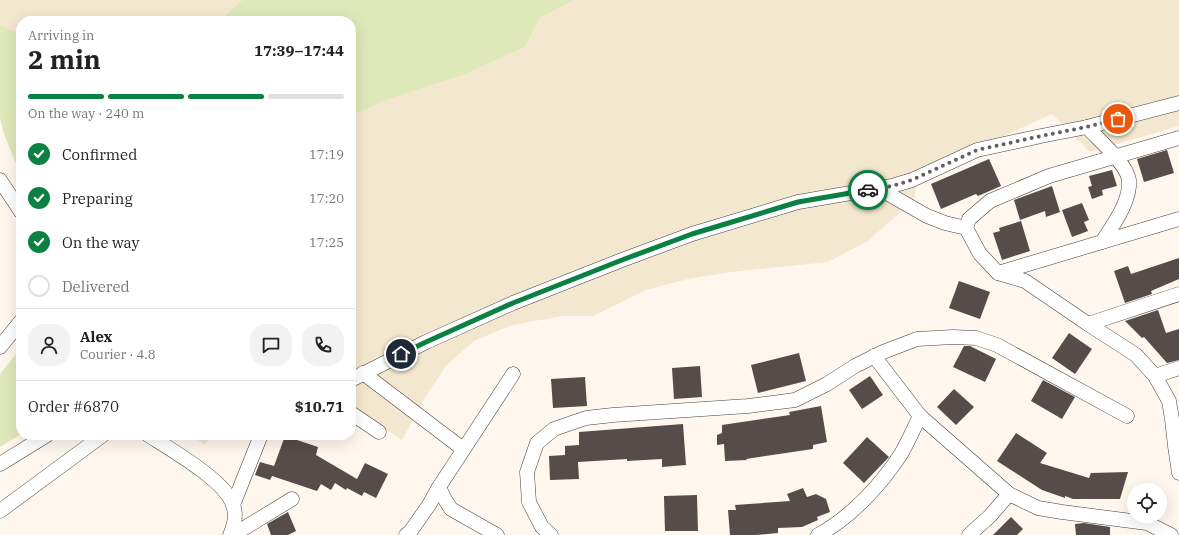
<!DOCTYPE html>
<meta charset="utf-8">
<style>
body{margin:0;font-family:"IBM Plex Serif",serif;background:#f2f2f2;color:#222;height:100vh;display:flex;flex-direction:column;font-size:15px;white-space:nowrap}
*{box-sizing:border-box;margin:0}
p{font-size:13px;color:#767676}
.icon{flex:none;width:22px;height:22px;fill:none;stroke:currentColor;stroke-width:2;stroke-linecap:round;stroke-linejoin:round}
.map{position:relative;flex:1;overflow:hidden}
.sheet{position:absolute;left:16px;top:16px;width:340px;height:424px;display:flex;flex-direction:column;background:#fff;border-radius:16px;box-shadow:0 4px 16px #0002}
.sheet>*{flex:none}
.controls{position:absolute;left:1127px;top:483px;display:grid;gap:8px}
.controls a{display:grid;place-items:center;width:40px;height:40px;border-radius:50%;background:#fff;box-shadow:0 4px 16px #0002;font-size:20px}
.pin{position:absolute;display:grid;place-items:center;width:34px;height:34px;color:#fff;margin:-17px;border:2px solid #fff;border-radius:50%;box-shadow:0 1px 4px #0007}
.courier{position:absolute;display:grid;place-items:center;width:40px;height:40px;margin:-20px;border:3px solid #0b8043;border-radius:50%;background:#fff;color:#222;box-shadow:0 1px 5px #0007}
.head em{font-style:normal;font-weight:800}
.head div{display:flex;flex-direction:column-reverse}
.head{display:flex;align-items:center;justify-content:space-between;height:68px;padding:0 12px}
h1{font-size:26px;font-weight:800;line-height:30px}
.bar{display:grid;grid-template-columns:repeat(4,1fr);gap:6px 4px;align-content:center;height:48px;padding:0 12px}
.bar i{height:5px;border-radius:3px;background:#e0e0e0}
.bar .selected{background:#0b8043}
.bar p{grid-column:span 4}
.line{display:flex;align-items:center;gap:10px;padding:0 12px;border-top:1px solid #e0e0e0}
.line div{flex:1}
.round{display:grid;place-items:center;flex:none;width:42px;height:42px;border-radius:16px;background:#f2f2f2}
ol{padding:0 12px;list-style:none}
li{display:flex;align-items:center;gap:12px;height:44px}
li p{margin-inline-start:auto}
li .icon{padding:4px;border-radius:50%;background:#0b8043;color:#fff;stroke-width:4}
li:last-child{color:#767676}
li i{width:22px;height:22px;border:2px solid #e0e0e0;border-radius:50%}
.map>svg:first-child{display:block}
.farmland{fill:#f4e7cf}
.green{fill:#dee8b9}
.building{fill:#564c4a}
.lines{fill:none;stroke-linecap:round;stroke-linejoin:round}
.minor-casing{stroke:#404040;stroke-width:15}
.minor{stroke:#fff;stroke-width:14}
.done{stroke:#625f5c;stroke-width:4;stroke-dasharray:0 7.2}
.route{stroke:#0b8043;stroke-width:5}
</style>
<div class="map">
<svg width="1179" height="535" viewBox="0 0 1179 535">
<rect width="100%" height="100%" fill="#fff7ee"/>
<g class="farmland">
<polygon points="0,0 242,0 219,21 21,21 21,34 0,25"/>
<polygon points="574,0 1179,0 1179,126 1090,152 1052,114 918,175 914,200 868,241 828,262 731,272 688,279 646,290 593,316 563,316 512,325 474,341 446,366 426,396 402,440 351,407 351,116 389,99 463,75 525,47 540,18"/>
<polygon points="190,435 212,435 205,445"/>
</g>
<g class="green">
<polygon points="242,0 574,0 540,18 525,47 463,75 389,99 351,116 351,21 219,21"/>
<polygon points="0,25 21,34 21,176 4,134 0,118"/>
<polygon points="21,348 21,434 0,447 0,374"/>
</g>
<g class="building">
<polygon points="1167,150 1174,173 1144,182 1137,159"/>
<polygon points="989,159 1001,186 978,196 976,194 941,209 931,184"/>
<polygon points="1112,170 1117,186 1102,190 1103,195 1092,199 1088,187 1092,186 1089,176"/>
<polygon points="1052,186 1060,212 1046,217 1045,211 1020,220 1014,200"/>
<polygon points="1082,203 1089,220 1084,222 1088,231 1072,237 1062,210"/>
<polygon points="1021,221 1030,251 1002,260 993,233 1000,231 999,228"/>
<polygon points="1179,258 1179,279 1151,291 1152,294 1125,303 1114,271 1128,266 1131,274"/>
<polygon points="959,281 990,292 980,319 949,308"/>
<polygon points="1158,310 1166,333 1179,329 1179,360 1167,363 1144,337 1142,338 1125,321"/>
<polygon points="1069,333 1092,349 1075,374 1052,358"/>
<polygon points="964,346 970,346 996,359 985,382 953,367"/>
<polygon points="799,353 806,381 758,393 751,365"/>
<polygon points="700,366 702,397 674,399 672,368"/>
<polygon points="870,376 883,395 862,409 849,390"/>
<polygon points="585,377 587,406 553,408 551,379"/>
<polygon points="1043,380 1075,397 1062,419 1031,401"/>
<polygon points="954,389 974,407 956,425 937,407"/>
<polygon points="821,406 827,442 813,445 813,449 746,459 747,460 725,461 724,444 717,445 717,435 722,433 722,425 790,415 789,412"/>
<polygon points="683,424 686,465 662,467 662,459 627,461 627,459 578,462 579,479 550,480 549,456 565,455 565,446 579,445 579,432"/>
<polygon points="1016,433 1047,453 1040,463 1089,478 1091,473 1128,472 1120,499 1073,499 1065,496 1065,498 1042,490 997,461"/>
<polygon points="285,436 318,447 316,455 357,479 365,463 388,474 376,498 364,492 362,496 347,488 346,490 335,483 331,490 321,484 317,491 272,476 270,480 255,475 260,462 274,466"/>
<polygon points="867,437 889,457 864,483 843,463"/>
<polygon points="803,488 807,497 816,494 826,499 830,512 817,517 818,520 802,527 778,528 778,533 756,535 730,535 728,510 736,510 735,505 790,501 787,494"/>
<polygon points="697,495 698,531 665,531 664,496"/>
<polygon points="288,512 296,531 288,535 271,535 267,524"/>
<polygon points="1011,517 1023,529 1017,535 993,535"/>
<polygon points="1084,523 1110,527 1110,535 1076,535 1075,524"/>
</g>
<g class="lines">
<defs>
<g id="minor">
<path d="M1087,127c11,12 40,37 42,53 2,21 -16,45 -27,62"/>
<polyline points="1179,138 1049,176 990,201 969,219 966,228 980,254 998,273 1025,281 1088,324 1136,355 1155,376 1169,401 1172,419 1175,446 1179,473"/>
<polyline points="0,180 21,212"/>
<polyline points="878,188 927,216 945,223 966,228"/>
<polyline points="998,273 1179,219"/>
<polyline points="1088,324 1179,294"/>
<polyline points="0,347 21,321"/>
<polyline points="874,356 920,416 1009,494 1038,508 1062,512 1147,523 1171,535"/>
<polyline points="363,373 463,449"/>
<polyline points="1155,376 1179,368"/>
<polyline points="351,380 426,342 513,303 622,260 692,234 798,202 892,186 912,180 977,150 1041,136 1087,127 1179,103"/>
<polyline points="351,413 379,432"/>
<path d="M148,435c22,14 78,46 85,70 4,10 1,21 -3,30"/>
<polyline points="0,464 47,435"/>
<polyline points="439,487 444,498 451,509 497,535"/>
<polyline points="233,505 261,435"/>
<polyline points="0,511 103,435"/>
<polyline points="233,535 292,499"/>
<polyline points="406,535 410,532 429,505 439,487 513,374"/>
<polyline points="551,535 542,527 529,502 527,472 537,443 554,429 586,418 613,415 748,406 795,400 827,384 855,366 883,352 917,339 953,337 976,338 997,345 1127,416"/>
<path d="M818,535c32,-17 63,-50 83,-81 7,-12 13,-26 19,-38"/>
<polyline points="969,535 990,516 1009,494"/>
</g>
</defs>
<use href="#minor" class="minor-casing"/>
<use href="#minor" class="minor"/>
</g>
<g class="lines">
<polyline class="done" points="868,190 892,186 912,180 977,150 1041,136 1086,127 1118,119"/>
<polyline class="route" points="401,354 426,342 513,303 622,260 692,234 798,202 868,190"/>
</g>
</svg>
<div class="controls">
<a><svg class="icon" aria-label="locate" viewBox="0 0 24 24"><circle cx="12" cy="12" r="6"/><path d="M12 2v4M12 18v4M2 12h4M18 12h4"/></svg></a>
</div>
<div class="pin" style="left:1118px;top:119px;background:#ea580c"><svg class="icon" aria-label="bag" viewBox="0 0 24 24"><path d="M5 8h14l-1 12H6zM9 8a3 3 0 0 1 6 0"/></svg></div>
<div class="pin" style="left:401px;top:354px;background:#1f2937"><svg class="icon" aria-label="home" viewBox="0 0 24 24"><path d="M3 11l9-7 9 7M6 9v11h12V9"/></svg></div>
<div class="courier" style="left:868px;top:190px"><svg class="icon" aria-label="car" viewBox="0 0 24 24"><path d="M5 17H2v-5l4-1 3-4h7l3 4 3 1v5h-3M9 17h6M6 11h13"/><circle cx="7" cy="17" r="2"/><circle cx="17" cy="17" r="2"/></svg></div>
<section class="sheet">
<div class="head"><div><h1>2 min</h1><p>Arriving in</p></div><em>17:39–17:44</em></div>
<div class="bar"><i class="selected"></i><i class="selected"></i><i class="selected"></i><i></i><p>On the way · 240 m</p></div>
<ol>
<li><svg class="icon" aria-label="check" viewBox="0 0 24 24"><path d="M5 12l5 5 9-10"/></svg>Confirmed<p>17:19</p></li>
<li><svg class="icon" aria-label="check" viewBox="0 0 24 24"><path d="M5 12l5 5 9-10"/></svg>Preparing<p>17:20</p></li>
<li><svg class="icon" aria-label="check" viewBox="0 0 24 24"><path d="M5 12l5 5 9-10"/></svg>On the way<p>17:25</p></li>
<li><i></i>Delivered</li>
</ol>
<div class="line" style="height:72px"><a class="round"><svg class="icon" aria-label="person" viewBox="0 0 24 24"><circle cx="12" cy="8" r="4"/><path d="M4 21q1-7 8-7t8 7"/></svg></a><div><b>Alex</b><p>Courier · 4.8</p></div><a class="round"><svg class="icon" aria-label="chat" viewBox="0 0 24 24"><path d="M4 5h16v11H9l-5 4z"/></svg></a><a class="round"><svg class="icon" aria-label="phone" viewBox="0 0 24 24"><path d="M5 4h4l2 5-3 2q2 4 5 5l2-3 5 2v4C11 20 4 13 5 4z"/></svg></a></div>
<div class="line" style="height:52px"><div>Order #6870</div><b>$10.71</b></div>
</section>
</div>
